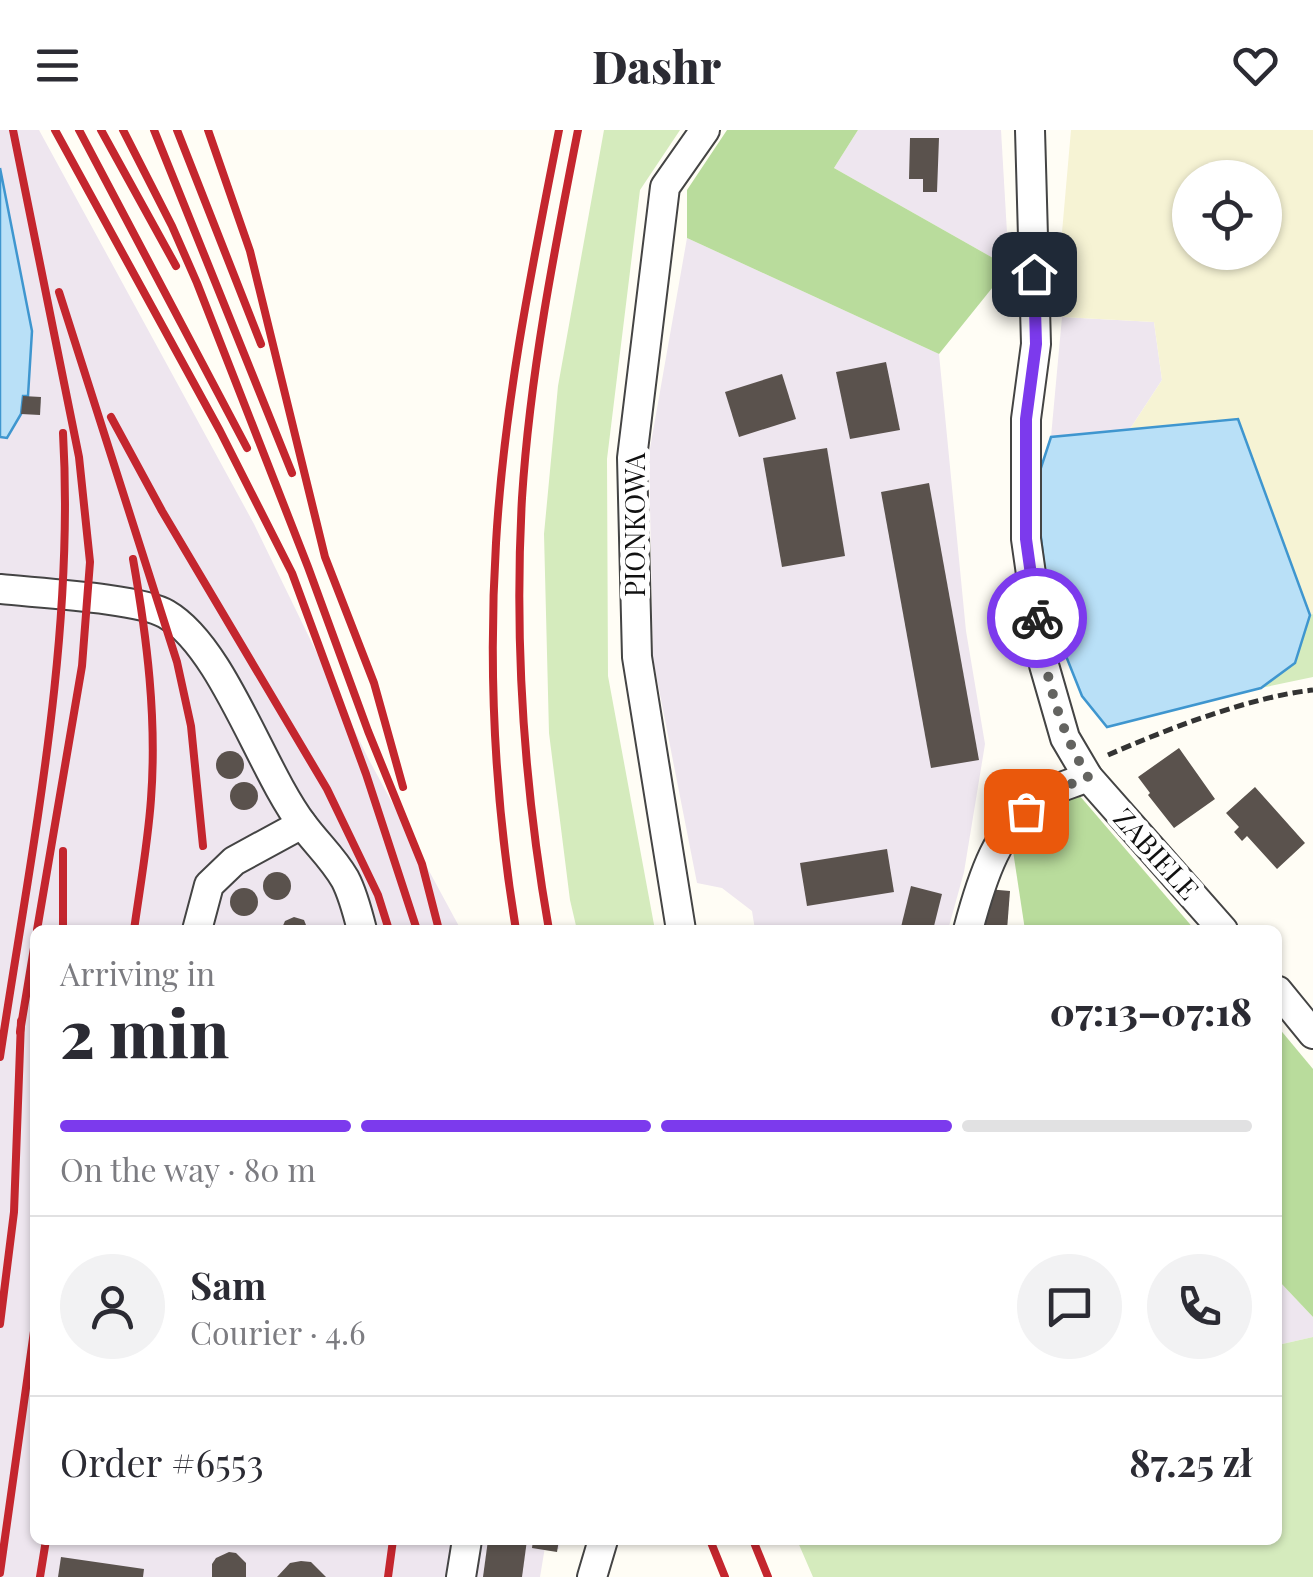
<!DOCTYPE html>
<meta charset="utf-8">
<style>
body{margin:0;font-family:"Playfair Display",serif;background:#f2f2f3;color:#2b2b33;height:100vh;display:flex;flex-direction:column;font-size:38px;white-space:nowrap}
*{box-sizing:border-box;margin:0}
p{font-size:32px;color:#7c7c81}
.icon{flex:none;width:55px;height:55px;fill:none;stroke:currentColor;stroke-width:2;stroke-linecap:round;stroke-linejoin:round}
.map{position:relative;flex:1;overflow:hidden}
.panel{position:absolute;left:30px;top:795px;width:1252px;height:620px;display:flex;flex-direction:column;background:#fff;border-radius:15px;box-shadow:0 2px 8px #0004}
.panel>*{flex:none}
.fabs{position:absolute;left:1172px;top:30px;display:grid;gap:20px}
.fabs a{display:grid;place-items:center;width:110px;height:110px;border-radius:50%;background:#fff;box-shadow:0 2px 8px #0004;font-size:50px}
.pin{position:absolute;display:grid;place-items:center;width:85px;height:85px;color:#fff;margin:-42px;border-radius:20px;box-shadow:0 5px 15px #0006}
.courier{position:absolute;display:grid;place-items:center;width:100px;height:100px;margin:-50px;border:8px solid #7c3aed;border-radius:50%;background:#fff;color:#222;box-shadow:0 2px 12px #0007}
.head em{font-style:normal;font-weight:800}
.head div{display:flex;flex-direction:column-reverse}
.head{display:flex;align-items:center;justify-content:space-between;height:170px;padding:0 30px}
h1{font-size:65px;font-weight:800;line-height:75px}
.bar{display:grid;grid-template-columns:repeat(4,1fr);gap:15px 10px;align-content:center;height:120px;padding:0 30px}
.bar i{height:12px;border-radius:8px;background:#e1e1e2}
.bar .on{background:#7c3aed}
.bar p{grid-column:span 4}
.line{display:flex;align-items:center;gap:25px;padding:0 30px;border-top:2px solid #e1e1e2}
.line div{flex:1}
.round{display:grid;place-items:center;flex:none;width:105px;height:105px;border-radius:52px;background:#f2f2f3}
header{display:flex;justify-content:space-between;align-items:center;height:130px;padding:0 30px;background:#fff;font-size:45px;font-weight:800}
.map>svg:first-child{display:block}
.industrial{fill:#eee6ef}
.farmland{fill:#f6f3d4;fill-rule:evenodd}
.green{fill:#d5ebbd}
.forest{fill:#b9dc9c}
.water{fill:#b9e0f7;stroke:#3f96cf;stroke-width:2.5}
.building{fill:#5a524d}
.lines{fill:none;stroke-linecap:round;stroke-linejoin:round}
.minor-casing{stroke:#444;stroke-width:32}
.path{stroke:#333;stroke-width:5;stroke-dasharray:10 5;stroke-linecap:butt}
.minor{stroke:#fff;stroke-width:28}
.rail{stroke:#c4262e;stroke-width:8}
.done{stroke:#646461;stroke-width:10;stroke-dasharray:0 18}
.route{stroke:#7c3aed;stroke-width:12}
.labels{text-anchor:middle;stroke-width:10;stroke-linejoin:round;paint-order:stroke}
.street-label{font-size:28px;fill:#111;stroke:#fff}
</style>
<header><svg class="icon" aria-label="menu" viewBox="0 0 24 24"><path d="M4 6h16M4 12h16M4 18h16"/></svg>Dashr<svg class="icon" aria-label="heart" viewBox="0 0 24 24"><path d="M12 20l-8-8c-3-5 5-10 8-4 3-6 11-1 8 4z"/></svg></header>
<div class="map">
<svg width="1313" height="1447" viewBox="0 0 1313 1447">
<rect width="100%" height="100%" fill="#fffdf5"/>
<g class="industrial">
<polygon points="0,0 39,0 254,394 368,628 461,800 35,800 35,1410 560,1410 559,1419 545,1417 540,1447 0,1447"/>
<polygon points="858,0 1001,0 1009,137 834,38"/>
<polygon points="687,108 939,224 966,501 985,614 964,742 948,800 755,800 752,781 722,758 697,753 653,529 649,324"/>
<polygon points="1062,187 1154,192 1162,250 1130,299 1051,307"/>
<polygon points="1278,1150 1313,1187 1313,1207 1278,1215"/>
</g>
<path class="farmland" d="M1071,0h242v484l-3,1 -72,-196 -108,10 32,-49 -8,-58 -92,-5 -2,-62zM1190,48h75v74h-75z"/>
<g class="green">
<polygon points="604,0 680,0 640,60 607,329 608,546 655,800 577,800 570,770 549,603 544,404 558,256"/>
<polygon points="1313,484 1313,547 1261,558 1295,533 1310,485"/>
<polygon points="1313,1207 1313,1447 813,1447 797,1410 1278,1410 1278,1215"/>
</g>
<g class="forest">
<polygon points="727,0 858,0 834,38 1009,137 939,224 687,108 687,60"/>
<polygon points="1079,665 1195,800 1025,800 1013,721 1045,681"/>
<polygon points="1278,897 1313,939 1313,1187 1278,1150"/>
</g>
<g class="water">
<polygon points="0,38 32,201 28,266 23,266 21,284 7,308 0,307"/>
<polygon points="1238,289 1310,485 1295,533 1261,558 1107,597 1082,566 1050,486 1035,356 1051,307"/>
</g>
<g class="building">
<polygon points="910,8 939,8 937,62 923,62 923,49 909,49"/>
<polygon points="886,232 900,300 850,309 836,242"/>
<polygon points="782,244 796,289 739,307 725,262"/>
<polygon points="23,266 41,267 40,285 21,284"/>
<polygon points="827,318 845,426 782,437 763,328"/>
<polygon points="929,353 979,630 931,638 881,362"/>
<polygon points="1179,618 1215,669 1174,698 1148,665 1150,663 1138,647"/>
<circle cx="230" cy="635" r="14"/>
<circle cx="244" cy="666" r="14"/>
<polygon points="1255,657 1305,713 1277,739 1247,706 1242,711 1234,702 1239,697 1226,683"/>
<polygon points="887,719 894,762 807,776 800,733"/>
<circle cx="277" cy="756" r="14"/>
<polygon points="911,756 942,764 933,800 901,797"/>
<circle cx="244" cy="772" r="14"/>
<polygon points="987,759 1010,761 1007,800 984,800"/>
<polygon points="294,787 304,790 308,800 281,800 285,791"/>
<polygon points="488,1410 527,1410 522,1447 483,1447"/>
<polygon points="533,1410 559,1410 557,1422 532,1418"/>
<polygon points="229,1422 236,1423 246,1433 246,1447 212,1447 212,1434 216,1428"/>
<polygon points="61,1427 144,1439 143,1447 58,1447"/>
<polygon points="301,1431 311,1432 326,1447 277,1447 290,1433"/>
</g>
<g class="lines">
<defs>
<g id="minor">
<polyline points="1030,0 1036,214 1026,289 1026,409 1044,535 1065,608 1088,647 1223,800"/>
<path d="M0,459c36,4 139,9 166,25 57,33 95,156 137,211 14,19 30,33 42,54 8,15 13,35 17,51"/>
<polyline points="197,800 209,755 234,731 302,694"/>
<polyline points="681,800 637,527 632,328 665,57 705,0"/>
<path d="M968,800c13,-49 30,-107 76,-135 13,-8 30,-12 44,-18"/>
<polyline points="1278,861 1313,904"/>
<polyline points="461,1447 467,1410"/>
<polyline points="592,1447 603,1410"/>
</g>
</defs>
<use href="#minor" class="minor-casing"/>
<path class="path" d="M1108,625c59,-26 142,-58 205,-65"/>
<use href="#minor" class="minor"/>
<g class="rail">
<polyline points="13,0 79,327 90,432 82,536 37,800"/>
<polyline points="55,0 220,301 292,443 366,644 417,800"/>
<polyline points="79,0 247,318"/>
<polyline points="101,0 176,136"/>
<polyline points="123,0 172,96 197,153 308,437 368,601 422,734 439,800"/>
<polyline points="154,0 292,343"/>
<polyline points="177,0 261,214"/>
<polyline points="208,0 250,121 325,427 374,553 403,657"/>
<polyline points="59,162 177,532 191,596 203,716"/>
<polyline points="111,287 162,381 327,659 378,765 389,800"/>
<path d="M133,429c14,79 24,159 18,240 -3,43 -11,88 -17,131"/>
<polyline points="63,721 63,800"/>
<path d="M516,800c-21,-128 -28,-257 -20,-387 8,-139 36,-276 63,-413"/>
<path d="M549,800c-25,-143 -35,-287 -27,-432 8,-124 32,-246 56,-368"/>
<polyline points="20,902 35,812"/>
<path d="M0,927c31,-206 75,-416 63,-624"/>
<polyline points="0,1194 14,1082 21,891"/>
<polyline points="710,1410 725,1447"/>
<polyline points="753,1410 768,1447"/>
<polyline points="0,1443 35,1194"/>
<polyline points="40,1447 46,1410"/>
<polyline points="388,1447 393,1410"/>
</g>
</g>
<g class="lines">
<path class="done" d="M1026,681l18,-16 44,-18c-31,-52 -41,-99 -51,-159"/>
<polyline class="route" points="1034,144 1036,214 1026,289 1026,409 1037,488"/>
</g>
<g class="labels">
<g class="street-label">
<text transform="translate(635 395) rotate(-90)" y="10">PIONKOWA</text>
<text transform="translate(1156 724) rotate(48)" y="10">ZABIELE</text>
</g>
</g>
</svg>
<div class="fabs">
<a><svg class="icon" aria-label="locate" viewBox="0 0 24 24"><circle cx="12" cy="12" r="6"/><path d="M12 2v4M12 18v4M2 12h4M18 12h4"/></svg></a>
</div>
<div class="pin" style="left:1026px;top:681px;background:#ea580c"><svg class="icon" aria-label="bag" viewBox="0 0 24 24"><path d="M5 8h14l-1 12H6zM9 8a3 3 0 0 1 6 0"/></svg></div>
<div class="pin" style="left:1034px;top:144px;background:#1f2937"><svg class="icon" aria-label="home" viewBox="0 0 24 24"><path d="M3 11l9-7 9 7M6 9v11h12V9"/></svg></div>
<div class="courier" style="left:1037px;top:488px"><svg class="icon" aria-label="bike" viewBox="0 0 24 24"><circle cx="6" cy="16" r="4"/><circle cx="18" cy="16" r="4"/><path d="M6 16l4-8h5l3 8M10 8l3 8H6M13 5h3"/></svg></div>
<section class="panel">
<div class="head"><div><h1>2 min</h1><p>Arriving in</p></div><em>07:13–07:18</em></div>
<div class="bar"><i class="on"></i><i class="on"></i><i class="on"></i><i></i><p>On the way · 80 m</p></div>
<div class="line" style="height:180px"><a class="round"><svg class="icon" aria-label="person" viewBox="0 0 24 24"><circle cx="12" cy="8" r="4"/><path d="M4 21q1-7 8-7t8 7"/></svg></a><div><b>Sam</b><p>Courier · 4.6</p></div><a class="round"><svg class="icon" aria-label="chat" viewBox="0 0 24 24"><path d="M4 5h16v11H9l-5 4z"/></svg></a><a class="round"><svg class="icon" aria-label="phone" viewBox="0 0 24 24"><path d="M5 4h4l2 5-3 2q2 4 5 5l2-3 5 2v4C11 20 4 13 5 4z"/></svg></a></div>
<div class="line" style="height:130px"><div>Order #6553</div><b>87.25 zł</b></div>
</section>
</div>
